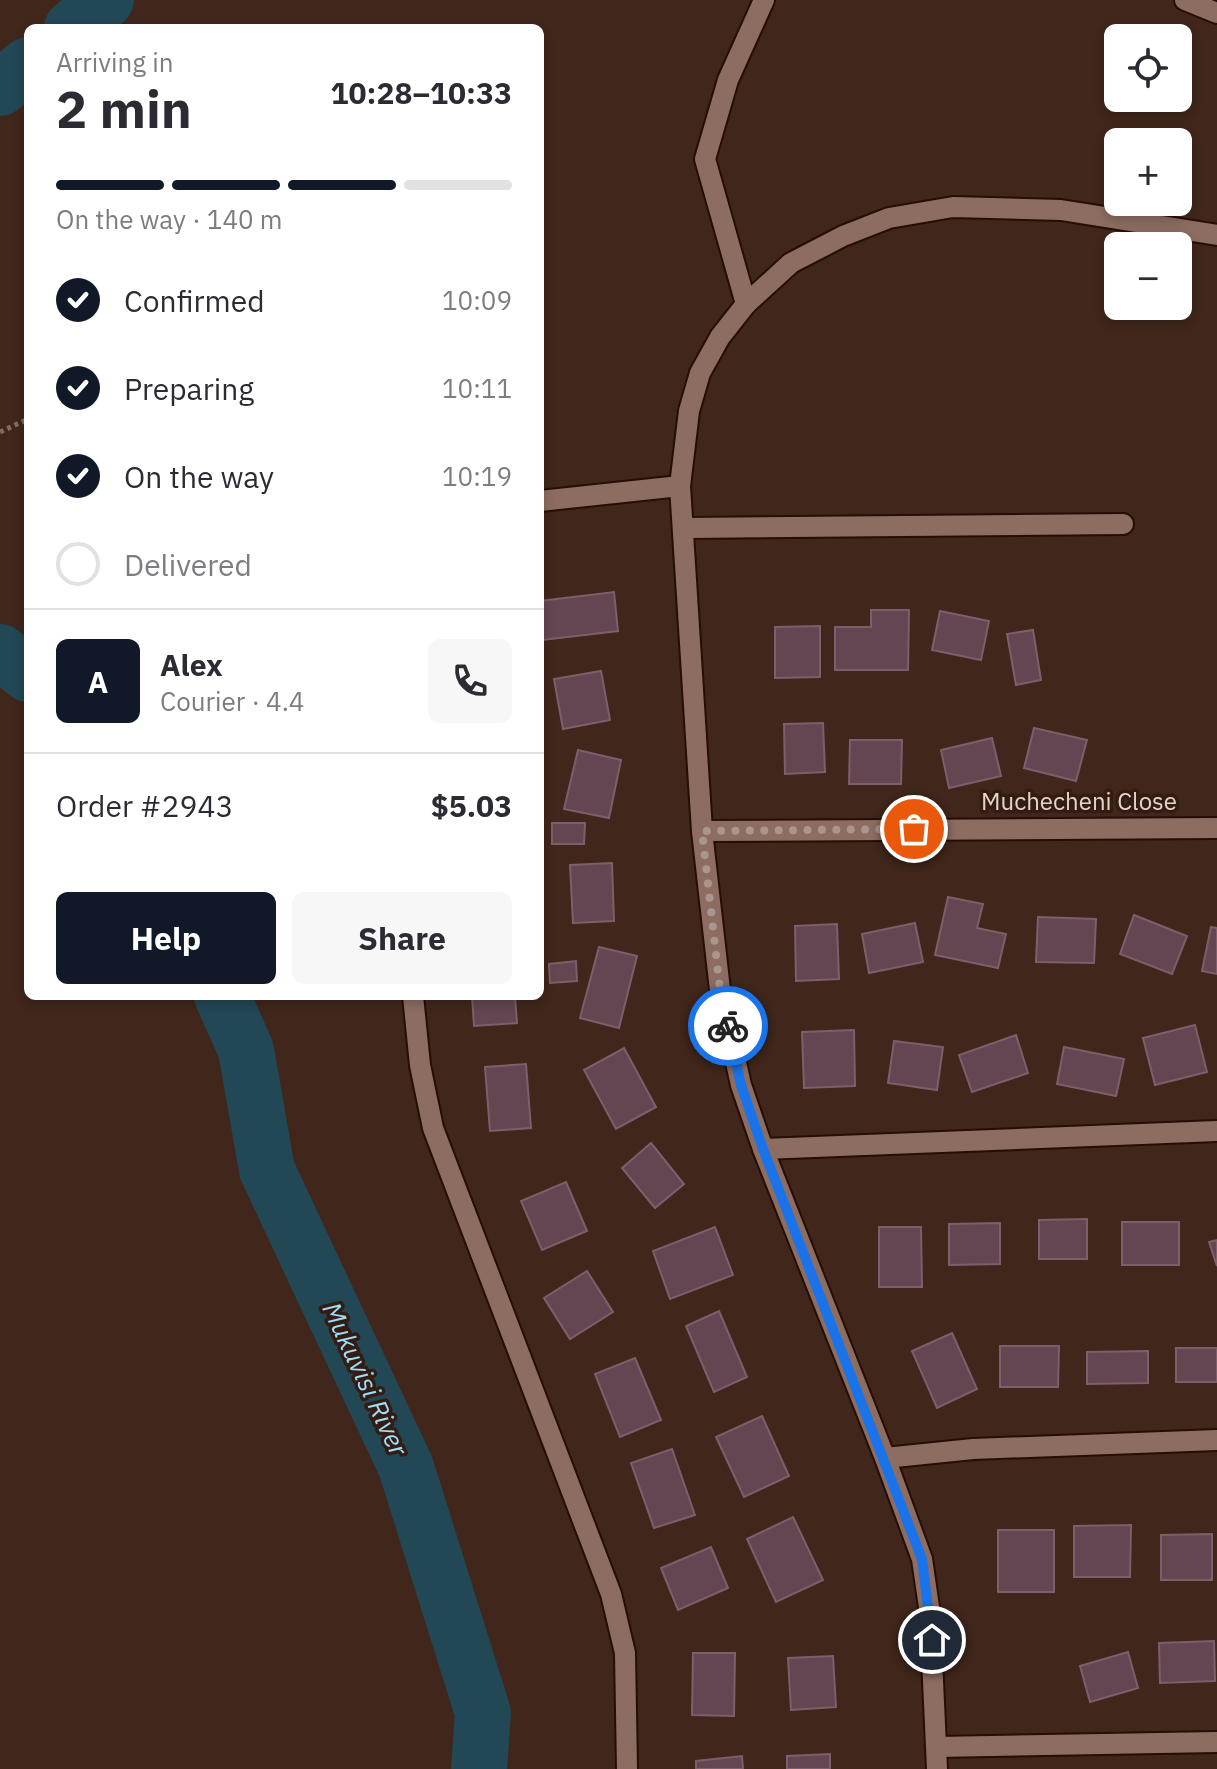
<!DOCTYPE html>
<meta charset="utf-8">
<style>
body{margin:0;font-family:"IBM Plex Sans",sans-serif;background:#f7f7f7;color:#2b2b33;height:100vh;display:flex;flex-direction:column;font-size:30px;white-space:nowrap}
*{box-sizing:border-box;margin:0}
p{font-size:26px;color:#7c7c81}
.icon{flex:none;width:44px;height:44px;fill:none;stroke:currentColor;stroke-width:2;stroke-linecap:round;stroke-linejoin:round}
.map{position:relative;flex:1;overflow:hidden}
.panel{position:absolute;left:24px;top:24px;width:520px;height:976px;display:flex;flex-direction:column;background:#fff;border-radius:12px;box-shadow:0 4px 12px #0003}
.panel>*{flex:none}
.controls{position:absolute;left:1104px;top:24px;display:grid;gap:16px}
.controls a{display:grid;place-items:center;width:88px;height:88px;border-radius:12px;background:#fff;box-shadow:0 4px 12px #0003;font-size:40px}
.pin{position:absolute;display:grid;place-items:center;width:68px;height:68px;color:#fff;margin:-34px;border:4px solid #fff;border-radius:50%;box-shadow:0 2px 8px #0007}
.courier{position:absolute;display:grid;place-items:center;width:80px;height:80px;margin:-40px;border:6px solid #1a73e8;border-radius:50%;background:#fff;color:#222;box-shadow:0 2px 10px #0007}
.headline em{font-style:normal;font-weight:700}
.headline div{display:flex;flex-direction:column-reverse}
.headline{display:flex;align-items:center;justify-content:space-between;height:136px;padding:0 32px}
h1{font-size:52px;font-weight:700;line-height:60px}
.bar{display:grid;grid-template-columns:repeat(4,1fr);gap:12px 8px;align-content:center;height:96px;padding:0 32px}
.bar i{height:10px;border-radius:6px;background:#e1e1e2}
.bar .on{background:#111827}
.bar p{grid-column:span 4}
.line{display:flex;align-items:center;gap:20px;padding:0 32px;border-top:2px solid #e1e1e2}
.line div{flex:1}
.round{display:grid;place-items:center;flex:none;width:84px;height:84px;border-radius:12px;background:#f7f7f7}
ol{padding:0 32px;list-style:none}
li{display:flex;align-items:center;gap:24px;height:88px}
li p{margin-inline-start:auto}
li .icon{padding:8px;border-radius:50%;background:#111827;color:#fff;stroke-width:4}
li:last-child{color:#7c7c81}
li i{width:44px;height:44px;border:4px solid #e1e1e2;border-radius:50%}
.action{display:flex;gap:16px;margin-top:auto;padding:16px 32px}
.action a{flex:1;height:92px;border-radius:12px;background:#111827;color:#fff;font-size:32px;font-weight:700;line-height:92px;text-align:center}
.action a+a{background:#f7f7f7;color:#2b2b33}
.map>svg:first-child{display:block}
.lines{fill:none;stroke-linecap:round;stroke-linejoin:round}
.river{stroke:#224755;stroke-width:56}
.building{fill:#644653;stroke:#7d5e6b;stroke-width:2}
.street-casing{stroke:#260e05;stroke-width:24}
.secondary-casing{stroke:#260e05;stroke-width:24}
.path{stroke:#816a61;stroke-width:5;stroke-dasharray:4 4;stroke-linecap:butt}
.street{stroke:#8d6d61;stroke-width:20}
.secondary{stroke:#8d6d61;stroke-width:20}
.done{stroke:#ab968e;stroke-width:8;stroke-dasharray:0 14.4}
.route{stroke:#1a73e8;stroke-width:10}
.labels{text-anchor:middle;stroke-width:7;stroke-linejoin:round;paint-order:stroke}
.street-label{font-size:24px;fill:#e5d3cc;stroke:#351c12}
.water-label{font-size:26px;font-style:italic;fill:#9adffb;stroke:#351c12}
</style>
<div class="map">
<svg width="1217" height="1769" viewBox="0 0 1217 1769">
<rect width="100%" height="100%" fill="#40261b"/>
<g class="lines">
<g class="river">
<polyline points="72,28 106,0"/>
<polyline points="0,88 28,65"/>
<polyline points="0,652 28,674"/>
<polyline points="222,996 246,1050 267,1170 406,1467 483,1713 479,1769"/>
</g>
</g>
<g class="building">
<polygon points="614,592 618,631 543,640 540,601"/>
<polygon points="871,610 909,610 908,670 835,670 835,627 871,627"/>
<polygon points="940,611 989,621 981,660 932,650"/>
<polygon points="820,626 820,677 775,678 775,627"/>
<polygon points="1033,630 1041,680 1016,685 1007,634"/>
<polygon points="601,671 610,720 563,729 554,679"/>
<polygon points="823,723 825,772 785,774 784,724"/>
<polygon points="1034,728 1087,740 1076,781 1024,768"/>
<polygon points="992,738 1001,776 949,788 941,750"/>
<polygon points="850,740 902,740 901,784 849,784"/>
<polygon points="578,750 621,760 609,818 564,809"/>
<polygon points="552,823 585,823 584,844 552,844"/>
<polygon points="612,863 614,921 573,923 570,865"/>
<polygon points="948,897 983,904 977,928 1006,934 998,968 935,955"/>
<polygon points="1134,915 1187,936 1172,974 1120,954"/>
<polygon points="1038,917 1096,919 1094,963 1036,962"/>
<polygon points="915,923 923,962 869,973 862,934"/>
<polygon points="837,924 839,979 796,981 795,926"/>
<polygon points="1211,927 1217,928 1217,974 1202,971"/>
<polygon points="599,947 637,956 619,1028 580,1018"/>
<polygon points="576,961 577,981 550,983 549,964"/>
<polygon points="472,996 515,996 517,1023 474,1026"/>
<polygon points="1195,1025 1207,1072 1155,1085 1143,1038"/>
<polygon points="854,1030 855,1086 804,1088 802,1032"/>
<polygon points="1016,1035 1028,1073 972,1092 959,1055"/>
<polygon points="894,1041 943,1047 937,1090 888,1083"/>
<polygon points="1064,1047 1124,1059 1116,1096 1057,1084"/>
<polygon points="624,1048 656,1107 616,1129 584,1070"/>
<polygon points="526,1064 531,1128 490,1131 485,1067"/>
<polygon points="651,1143 684,1184 655,1208 622,1168"/>
<polygon points="566,1182 587,1231 542,1250 521,1201"/>
<polygon points="1087,1219 1087,1259 1039,1259 1039,1220"/>
<rect x="1122" y="1222" width="57" height="43"/>
<polygon points="1000,1223 1000,1264 949,1265 949,1224"/>
<polygon points="715,1227 733,1275 670,1299 653,1251"/>
<polygon points="879,1227 921,1227 922,1287 879,1287"/>
<polygon points="1217,1240 1217,1266 1209,1242"/>
<polygon points="587,1271 613,1312 570,1339 544,1298"/>
<polygon points="719,1311 747,1377 714,1392 686,1326"/>
<polygon points="952,1333 977,1389 937,1408 912,1351"/>
<polygon points="1000,1346 1059,1346 1058,1387 1000,1387"/>
<rect x="1176" y="1348" width="41" height="34"/>
<polygon points="1148,1351 1148,1383 1087,1384 1087,1352"/>
<polygon points="635,1358 661,1420 620,1437 595,1374"/>
<polygon points="762,1416 789,1476 744,1497 716,1437"/>
<polygon points="672,1449 695,1515 654,1528 631,1463"/>
<polygon points="793,1517 823,1580 776,1602 747,1539"/>
<polygon points="1131,1525 1130,1577 1074,1577 1074,1526"/>
<rect x="998" y="1530" width="56" height="62"/>
<polygon points="1212,1534 1212,1580 1161,1580 1161,1535"/>
<polygon points="711,1547 728,1588 678,1610 661,1568"/>
<polygon points="1214,1641 1215,1681 1160,1683 1159,1643"/>
<polygon points="1128,1652 1138,1688 1090,1702 1080,1666"/>
<polygon points="693,1653 735,1653 734,1716 692,1715"/>
<polygon points="833,1656 836,1707 791,1710 788,1658"/>
<polygon points="830,1754 830,1769 787,1769 787,1756"/>
<polygon points="742,1756 743,1769 696,1769 696,1761"/>
</g>
<g class="lines">
<defs>
<g id="street">
<polyline points="746,304 705,159 728,80 764,0"/>
<polyline points="540,501 680,486"/>
<polyline points="684,528 1123,524"/>
<polyline points="702,831 1217,828"/>
<polyline points="413,996 420,1065 433,1128 611,1594 625,1653 627,1769"/>
<polyline points="763,1149 1217,1131"/>
<polyline points="885,1458 973,1449 1217,1440"/>
<polyline points="937,1747 1217,1742"/>
<polyline points="937,1769 930,1614 922,1559 885,1458 763,1149 741,1085 720,990 702,831 680,486 689,411 700,373 720,337 746,304 791,263 843,236 889,218 953,207 1061,210 1217,235"/>
</g>
<polyline id="secondary" points="1185,0 1217,13"/>
</defs>
<use href="#street" class="street-casing"/>
<use href="#secondary" class="secondary-casing"/>
<polyline class="path" points="0,432 28,419"/>
<use href="#street" class="street"/>
<use href="#secondary" class="secondary"/>
</g>
<g class="lines">
<polyline class="done" points="728,1026 720,990 702,831 914,829"/>
<polyline class="route" points="728,1026 741,1085 763,1149 922,1559 932,1640"/>
</g>
<g class="labels">
<g class="street-label">
<text x="1079" y="810">Muchecheni Close</text>
</g>
<g class="water-label">
<text transform="translate(365 1379) rotate(65)" y="9">Mukuvisi River</text>
</g>
</g>
</svg>
<div class="controls">
<a><svg class="icon" aria-label="locate" viewBox="0 0 24 24"><circle cx="12" cy="12" r="6"/><path d="M12 2v4M12 18v4M2 12h4M18 12h4"/></svg></a>
<a>+</a>
<a>−</a>
</div>
<div class="pin" style="left:914px;top:829px;background:#ea580c"><svg class="icon" aria-label="bag" viewBox="0 0 24 24"><path d="M5 8h14l-1 12H6zM9 8a3 3 0 0 1 6 0"/></svg></div>
<div class="pin" style="left:932px;top:1640px;background:#1f2937"><svg class="icon" aria-label="home" viewBox="0 0 24 24"><path d="M3 11l9-7 9 7M6 9v11h12V9"/></svg></div>
<div class="courier" style="left:728px;top:1026px"><svg class="icon" aria-label="bike" viewBox="0 0 24 24"><circle cx="6" cy="16" r="4"/><circle cx="18" cy="16" r="4"/><path d="M6 16l4-8h5l3 8M10 8l3 8H6M13 5h3"/></svg></div>
<section class="panel">
<div class="headline"><div><h1>2 min</h1><p>Arriving in</p></div><em>10:28–10:33</em></div>
<div class="bar"><i class="on"></i><i class="on"></i><i class="on"></i><i></i><p>On the way · 140 m</p></div>
<ol>
<li><svg class="icon" aria-label="check" viewBox="0 0 24 24"><path d="M5 12l5 5 9-10"/></svg>Confirmed<p>10:09</p></li>
<li><svg class="icon" aria-label="check" viewBox="0 0 24 24"><path d="M5 12l5 5 9-10"/></svg>Preparing<p>10:11</p></li>
<li><svg class="icon" aria-label="check" viewBox="0 0 24 24"><path d="M5 12l5 5 9-10"/></svg>On the way<p>10:19</p></li>
<li><i></i>Delivered</li>
</ol>
<div class="line" style="height:144px"><b class="round" style="background:#111827;color:#fff">A</b><div><b>Alex</b><p>Courier · 4.4</p></div><a class="round"><svg class="icon" aria-label="phone" viewBox="0 0 24 24"><path d="M5 4h4l2 5-3 2q2 4 5 5l2-3 5 2v4C11 20 4 13 5 4z"/></svg></a></div>
<div class="line" style="height:104px"><div>Order #2943</div><b>$5.03</b></div>
<div class="action"><a>Help</a><a>Share</a></div>
</section>
</div>
